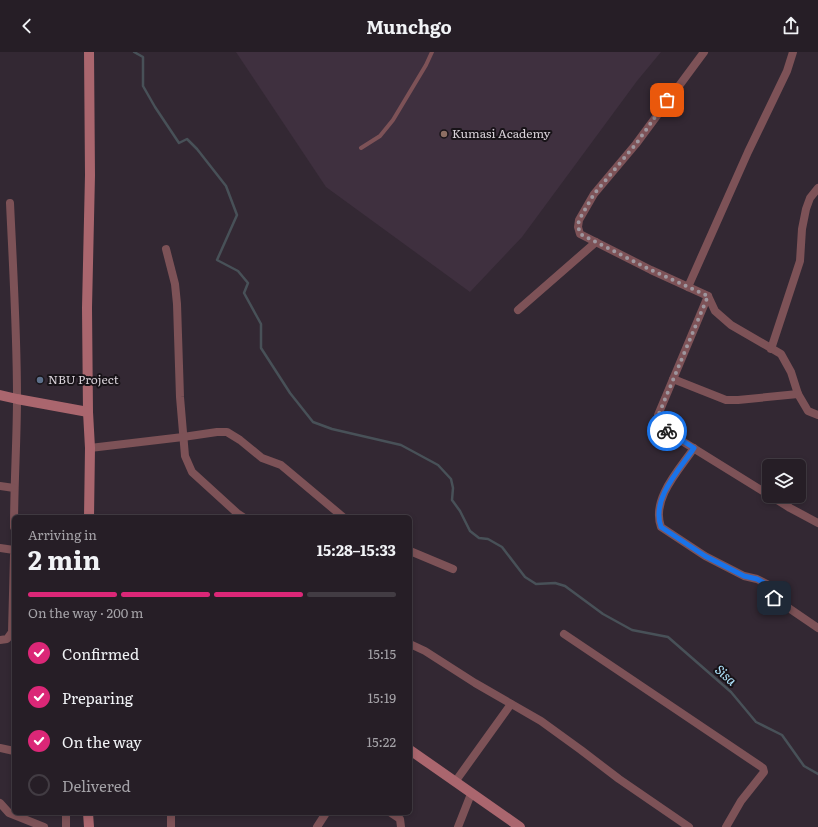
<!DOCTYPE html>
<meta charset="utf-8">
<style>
body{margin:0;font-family:Literata,serif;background:#2e272e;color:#f1f3f6;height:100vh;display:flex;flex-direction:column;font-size:15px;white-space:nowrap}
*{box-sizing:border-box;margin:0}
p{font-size:13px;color:#a4a2a7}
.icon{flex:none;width:22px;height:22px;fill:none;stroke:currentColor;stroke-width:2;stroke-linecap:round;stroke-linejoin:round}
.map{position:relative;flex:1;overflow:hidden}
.side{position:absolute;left:12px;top:463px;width:400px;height:300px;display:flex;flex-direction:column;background:#261e26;border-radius:6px;box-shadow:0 2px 6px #0003,0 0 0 1px #423c43}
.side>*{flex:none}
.buttons{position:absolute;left:762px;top:407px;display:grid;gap:8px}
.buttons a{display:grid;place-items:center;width:44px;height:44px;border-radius:6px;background:#261e26;box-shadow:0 2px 6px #0003,0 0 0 1px #423c43;font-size:20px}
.pin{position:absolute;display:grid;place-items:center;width:34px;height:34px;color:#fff;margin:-17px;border-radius:8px;box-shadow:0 2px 6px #0006}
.courier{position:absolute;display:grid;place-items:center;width:40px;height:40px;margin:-20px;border:3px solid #1a73e8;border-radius:50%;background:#fff;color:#222;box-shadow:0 1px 5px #0007}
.head em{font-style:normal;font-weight:700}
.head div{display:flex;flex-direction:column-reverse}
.head{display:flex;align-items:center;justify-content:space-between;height:68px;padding:0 16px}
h1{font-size:26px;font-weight:700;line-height:30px}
.bar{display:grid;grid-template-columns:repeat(4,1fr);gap:6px 4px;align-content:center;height:48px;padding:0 16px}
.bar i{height:5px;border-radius:3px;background:#423c43}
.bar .on{background:#db2777}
.bar p{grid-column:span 4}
ol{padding:0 16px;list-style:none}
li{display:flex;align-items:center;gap:12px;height:44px}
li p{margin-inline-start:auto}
li .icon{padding:4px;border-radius:50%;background:#db2777;color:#fff;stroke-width:4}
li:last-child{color:#a4a2a7}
li i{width:22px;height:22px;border:2px solid #423c43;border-radius:50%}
header{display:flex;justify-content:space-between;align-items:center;height:52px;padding:0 16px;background:#261e26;font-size:18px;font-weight:700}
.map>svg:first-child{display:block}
.built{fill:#3f303f}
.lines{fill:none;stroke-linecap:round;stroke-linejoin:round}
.stream{stroke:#485158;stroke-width:2.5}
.lane{stroke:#7d5257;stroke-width:4}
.street{stroke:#7d5257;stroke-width:8}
.secondary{stroke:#aa666e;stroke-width:10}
.done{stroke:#9e969e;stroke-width:4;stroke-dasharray:0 7.2}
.route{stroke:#1a73e8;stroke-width:5}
.education-dot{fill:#8d6e63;stroke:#181318;stroke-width:1.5}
.service-dot{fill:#5c6f8a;stroke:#181318;stroke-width:1.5}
.labels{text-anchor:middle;stroke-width:4;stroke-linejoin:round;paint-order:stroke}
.poi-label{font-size:12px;fill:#d8d1d8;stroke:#181318;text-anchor:start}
.water-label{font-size:13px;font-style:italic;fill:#afe3fc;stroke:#181318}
</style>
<header><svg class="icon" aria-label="back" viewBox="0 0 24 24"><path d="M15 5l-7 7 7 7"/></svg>Munchgo<svg class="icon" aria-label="share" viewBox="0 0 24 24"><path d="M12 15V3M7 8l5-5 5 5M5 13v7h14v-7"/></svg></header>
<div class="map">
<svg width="818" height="775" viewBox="0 0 818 775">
<rect width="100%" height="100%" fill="#332833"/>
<polygon class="built" points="236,0 661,0 637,29 522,185 470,240 326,135"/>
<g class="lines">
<polyline class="stream" points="134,0 143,5 143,34 155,55 179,91 187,87 197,97 226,134 237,163 217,208 238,219 248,231 244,241 261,272 261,296 290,341 313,370 332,377 401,393 438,413 451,427 453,436 452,448 460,459 470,479 479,486 488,487 502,495 525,525 536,532 555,531 565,534 603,562 632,578 668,585 731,640 756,670 782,683 804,714 818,722"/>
<polyline class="lane" points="361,96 380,84 393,68 426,13 432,0"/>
<g class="street">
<polyline points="704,0 636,92 594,142 579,168 578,175 580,182 651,218 708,244 715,259 731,273 781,302 791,320 798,342 808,359 818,363"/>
<path d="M10,151c3,64 7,129 7,194 0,43 -3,86 -3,130"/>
<polyline points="166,197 175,232 177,252 180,345 185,404 192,420 237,461 243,465"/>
<polyline points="688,235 748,100 787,19 793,0"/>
<polyline points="708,244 658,363 660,372 669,381 769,443"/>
<polyline points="518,258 596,190"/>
<polyline points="771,297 800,209 802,177 806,157 810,146 818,136"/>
<polyline points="673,327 726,348 738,348 798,342"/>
<polyline points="90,396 183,385 217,380 227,380 240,388 262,406 281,413 343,465"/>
<path d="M694,396c-15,22 -43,51 -33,79l44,29 39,20 13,3 10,5 7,14 44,30"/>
<polyline points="0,434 14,436"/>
<polyline points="771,444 790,456 818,471"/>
<polyline points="0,496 14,498"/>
<polyline points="410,499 453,517"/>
<polyline points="564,582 763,716 764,720 741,749 726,775"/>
<polyline points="0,588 7,587 12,580 14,503"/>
<polyline points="410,592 425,599 475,631 541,669 581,698 619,727 689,775"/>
<polyline points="0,696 14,699"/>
<polyline points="455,730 511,652"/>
<polyline points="0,751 9,761 44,775"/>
<polyline points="171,761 171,775"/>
<polyline points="391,761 400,767 401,775"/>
<polyline points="66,775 66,761"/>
<polyline points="317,775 326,761"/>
<polyline points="458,775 471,742"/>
</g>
<g class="secondary">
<polyline points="89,0 90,123 87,256 88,360 90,396 89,465"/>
<polyline points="0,343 17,347 88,360"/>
<polyline points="410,698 520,775"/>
<polyline points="88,761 89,775"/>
</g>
</g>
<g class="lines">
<polyline class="done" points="667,379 660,372 658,364 708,244 651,218 580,182 578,174 579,168 594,142 636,92 667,48"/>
<path class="route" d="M667,379l27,17c-15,22 -43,51 -33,79l44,29 39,20 13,3 9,5 8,14"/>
</g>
<circle class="education-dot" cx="444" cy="82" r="4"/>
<circle class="service-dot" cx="40" cy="328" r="4"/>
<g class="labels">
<g class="poi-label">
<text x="452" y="86">Kumasi Academy</text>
<text x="48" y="332">NBU Project</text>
</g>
<g class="water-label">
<text transform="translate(726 623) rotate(42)" y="5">Sisa</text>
</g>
</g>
</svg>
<div class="buttons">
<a><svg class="icon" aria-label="layers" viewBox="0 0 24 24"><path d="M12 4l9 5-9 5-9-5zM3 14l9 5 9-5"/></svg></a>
</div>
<div class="pin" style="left:667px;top:48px;background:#ea580c"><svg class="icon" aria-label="bag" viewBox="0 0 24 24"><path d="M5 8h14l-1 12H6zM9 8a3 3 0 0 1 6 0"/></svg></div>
<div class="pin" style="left:774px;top:546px;background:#1f2937"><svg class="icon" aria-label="home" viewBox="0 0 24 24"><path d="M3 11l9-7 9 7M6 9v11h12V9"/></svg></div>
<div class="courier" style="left:667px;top:379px"><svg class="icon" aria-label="bike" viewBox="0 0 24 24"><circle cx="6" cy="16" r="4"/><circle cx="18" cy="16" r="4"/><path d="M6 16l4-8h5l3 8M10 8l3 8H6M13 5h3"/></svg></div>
<section class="side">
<div class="head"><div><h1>2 min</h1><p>Arriving in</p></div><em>15:28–15:33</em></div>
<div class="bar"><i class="on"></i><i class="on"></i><i class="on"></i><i></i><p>On the way · 200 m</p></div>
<ol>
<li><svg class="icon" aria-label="check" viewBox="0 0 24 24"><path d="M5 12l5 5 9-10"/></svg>Confirmed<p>15:15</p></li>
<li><svg class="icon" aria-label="check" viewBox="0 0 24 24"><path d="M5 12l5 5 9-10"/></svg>Preparing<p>15:19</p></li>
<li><svg class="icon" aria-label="check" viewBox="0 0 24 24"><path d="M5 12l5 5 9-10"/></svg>On the way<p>15:22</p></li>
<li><i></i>Delivered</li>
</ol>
</section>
</div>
